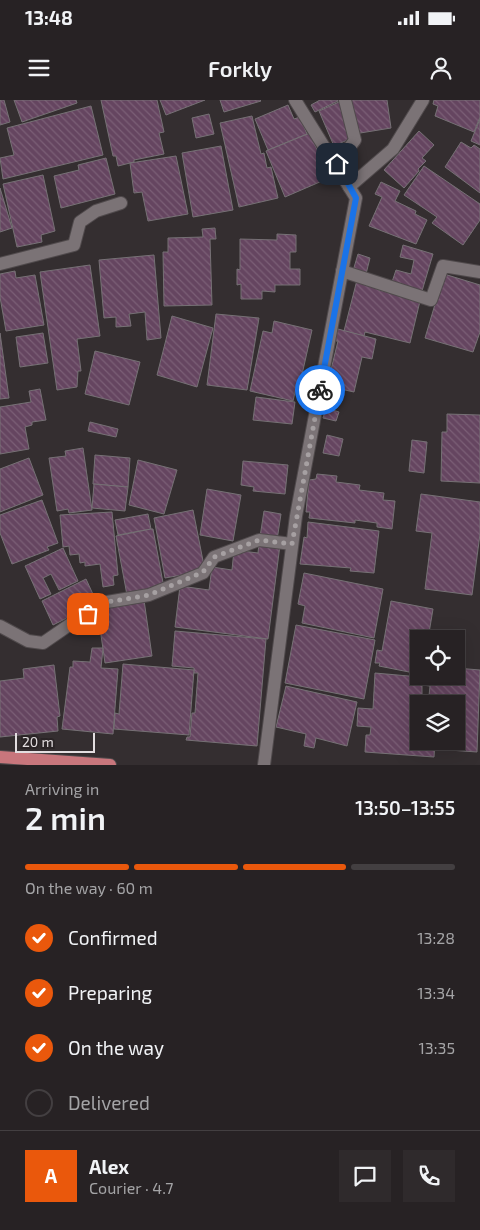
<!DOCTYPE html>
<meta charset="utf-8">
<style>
body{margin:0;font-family:"Exo 2",sans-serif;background:#2f2a2c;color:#f1f3f6;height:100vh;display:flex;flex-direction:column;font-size:19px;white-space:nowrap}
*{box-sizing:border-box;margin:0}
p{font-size:16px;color:#a4a4a6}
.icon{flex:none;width:28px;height:28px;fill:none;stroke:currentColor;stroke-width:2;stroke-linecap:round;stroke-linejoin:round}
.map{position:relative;height:665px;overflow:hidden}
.panel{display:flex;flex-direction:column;background:#272224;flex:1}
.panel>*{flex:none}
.fabs{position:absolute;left:410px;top:530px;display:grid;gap:10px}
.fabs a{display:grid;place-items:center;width:55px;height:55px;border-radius:0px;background:#272224;box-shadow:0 5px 20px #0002,0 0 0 1px #433f41;font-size:25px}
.scale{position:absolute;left:15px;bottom:12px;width:80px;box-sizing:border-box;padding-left:5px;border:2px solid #e3dee0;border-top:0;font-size:14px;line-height:18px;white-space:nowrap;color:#e3dee0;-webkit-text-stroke:4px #2a2426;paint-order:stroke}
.pin{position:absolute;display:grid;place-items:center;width:42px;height:42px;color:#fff;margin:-21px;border-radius:10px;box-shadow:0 2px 8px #0006}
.courier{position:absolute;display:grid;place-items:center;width:50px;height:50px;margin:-25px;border:4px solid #1a73e8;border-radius:50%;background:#fff;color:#222;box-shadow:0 1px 6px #0007}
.headline em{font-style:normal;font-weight:600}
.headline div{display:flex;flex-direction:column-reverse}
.headline{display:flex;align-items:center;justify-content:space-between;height:85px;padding:0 25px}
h1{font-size:32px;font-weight:600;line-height:38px}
.bar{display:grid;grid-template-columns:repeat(4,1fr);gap:8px 5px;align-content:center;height:60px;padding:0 25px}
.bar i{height:6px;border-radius:4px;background:#433f41}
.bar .current{background:#ea580c}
.bar p{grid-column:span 4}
.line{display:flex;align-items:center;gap:12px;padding:0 25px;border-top:1px solid #433f41}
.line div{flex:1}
.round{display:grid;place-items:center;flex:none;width:52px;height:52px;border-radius:0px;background:#2f2a2c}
ol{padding:0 25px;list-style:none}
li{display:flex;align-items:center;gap:15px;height:55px}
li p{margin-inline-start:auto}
li .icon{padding:5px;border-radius:50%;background:#ea580c;color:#fff;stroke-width:4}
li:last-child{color:#a4a4a6}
li i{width:28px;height:28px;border:2px solid #433f41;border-radius:50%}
.status{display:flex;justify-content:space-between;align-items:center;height:35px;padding:0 25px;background:#272224;direction:ltr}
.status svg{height:14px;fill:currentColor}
header{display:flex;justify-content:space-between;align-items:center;height:65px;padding:0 25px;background:#272224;font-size:22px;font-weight:600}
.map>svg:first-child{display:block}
.building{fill:url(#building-back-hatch);stroke:#767175}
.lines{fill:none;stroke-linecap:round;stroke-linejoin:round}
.minor-casing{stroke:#504a4c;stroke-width:14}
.major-casing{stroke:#504a4c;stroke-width:14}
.minor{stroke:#7b7376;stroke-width:12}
.major{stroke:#c8767c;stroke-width:12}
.done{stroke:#a6a0a2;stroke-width:5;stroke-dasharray:0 9}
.route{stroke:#1a73e8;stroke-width:6}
</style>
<div class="status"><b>13:48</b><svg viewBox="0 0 49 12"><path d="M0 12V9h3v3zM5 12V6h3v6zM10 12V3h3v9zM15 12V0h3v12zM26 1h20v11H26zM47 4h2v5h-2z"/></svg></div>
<header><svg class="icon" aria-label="menu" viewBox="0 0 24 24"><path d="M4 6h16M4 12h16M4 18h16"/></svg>Forkly<svg class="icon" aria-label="person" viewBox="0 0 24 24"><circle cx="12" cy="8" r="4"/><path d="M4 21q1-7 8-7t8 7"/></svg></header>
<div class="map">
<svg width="480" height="665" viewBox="0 0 480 665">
<defs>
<pattern id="building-back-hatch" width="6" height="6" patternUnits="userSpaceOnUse" patternTransform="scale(1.25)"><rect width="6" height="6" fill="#654560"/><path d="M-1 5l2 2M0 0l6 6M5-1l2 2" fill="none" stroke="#7b5f76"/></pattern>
</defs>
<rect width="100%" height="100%" fill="#342e30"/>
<g class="building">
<polygon points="0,0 4,0 10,22 0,25"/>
<polygon points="14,0 76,0 77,3 22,22"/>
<polygon points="101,0 157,0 164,32 159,33 164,54 134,60 134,62 118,66 116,56 113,56"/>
<polygon points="160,0 205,0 166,15"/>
<polygon points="220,0 260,0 261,1 224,12"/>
<polygon points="320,0 338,0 338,1 315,12 311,5"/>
<polygon points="349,0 387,0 391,28 354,34"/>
<polygon points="434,0 480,0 480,17 474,32 435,16 438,6 433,4"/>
<polygon points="339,2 354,37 334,46 319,11"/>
<polygon points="288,5 294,19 300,17 307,34 268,50 255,19"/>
<polygon points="91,6 103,55 3,79 0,58 14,55 7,28"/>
<polygon points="209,14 214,34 196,38 192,18"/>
<polygon points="252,16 261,54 264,53 267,68 271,67 278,98 239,107 220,23"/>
<polygon points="480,19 480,45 471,41"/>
<polygon points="419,31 434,45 422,58 426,61 418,69 419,71 404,88 384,70"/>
<polygon points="310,33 329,78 285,97 266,51"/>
<polygon points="461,42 471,48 474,45 480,49 480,93 445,67"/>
<polygon points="221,46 233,110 193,117 182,53"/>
<polygon points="176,56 188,114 148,121 142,92 134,93 130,63"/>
<polygon points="106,58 115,94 61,108 54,76 79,70 78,65"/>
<polygon points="424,66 480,104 480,120 463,145 432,123 437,117 404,95"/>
<polygon points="43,75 55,131 41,135 42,142 17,147 3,84"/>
<polygon points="381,82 400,91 395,101 416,111 415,114 427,120 416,144 369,126 382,97 375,94"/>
<polygon points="0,88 12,128 0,132"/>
<polygon points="215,128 216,139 210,139 212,205 164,206 163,152 168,152 168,138 203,137 202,129"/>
<polygon points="277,134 296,135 296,152 290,152 290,169 300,169 300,185 275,185 275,192 262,191 262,199 241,199 241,184 237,185 237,169 240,170 240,139 277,140"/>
<polygon points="403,145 433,154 422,191 392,182 396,170 411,174 414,160 400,157"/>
<polygon points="358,154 370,158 366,174 353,171"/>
<polygon points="154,155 161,238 147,240 145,212 129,214 131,226 116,227 116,217 104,218 99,160"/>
<polygon points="90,165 100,236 77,239 81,271 78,271 77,287 57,290 40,172"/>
<polygon points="15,171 16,178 35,175 44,225 6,231 0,197 0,174"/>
<polygon points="444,174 480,185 480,232 473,252 425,238"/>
<polygon points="357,180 380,186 379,190 420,201 410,243 365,232 364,236 344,231"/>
<polygon points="216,214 259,218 247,290 207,285"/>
<polygon points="172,216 213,228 197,287 157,275"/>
<polygon points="274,221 312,230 299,288 296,288 293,301 250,291 263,231 272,233"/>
<polygon points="338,229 376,239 372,259 362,257 354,292 327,286 338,241 335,241"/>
<polygon points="0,233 9,298 0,299"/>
<polygon points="43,233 48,263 20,267 16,237"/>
<polygon points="95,251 140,262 129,305 85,294"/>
<polygon points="40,289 46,320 32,322 32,325 25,327 29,349 0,354 0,307 31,302 29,291"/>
<polygon points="256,297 295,302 292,324 253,320"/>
<polygon points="326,308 339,312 336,321 323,318"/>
<polygon points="447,314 480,315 480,383 441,381 442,332 447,332"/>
<polygon points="90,322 118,329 116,337 88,331"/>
<polygon points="327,335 343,339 339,356 323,353"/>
<polygon points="412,340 427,342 424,373 409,371"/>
<polygon points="83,348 92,410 69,413 68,409 57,411 49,358 66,356 65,351"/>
<polygon points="95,355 130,358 128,387 93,384"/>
<polygon points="29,358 43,395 0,412 0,369"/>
<polygon points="138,360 177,370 164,414 129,405"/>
<polygon points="243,361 288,365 285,394 253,391 254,387 241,385"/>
<polygon points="317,374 337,376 336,382 360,385 359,390 384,393 383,400 395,401 392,429 377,427 377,423 355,420 355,423 309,418 310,412 306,412 309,380 316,379"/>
<polygon points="94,384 128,387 125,411 92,408"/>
<polygon points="207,389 241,395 233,441 200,435"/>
<polygon points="421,394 480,402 480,434 472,495 425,489 432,433 416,431"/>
<polygon points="42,400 58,443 47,447 49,450 12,464 0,433 0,415"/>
<polygon points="193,410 205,471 165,478 154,418"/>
<polygon points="264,411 281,414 277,440 260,437"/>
<polygon points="112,412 118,475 113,476 114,485 103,487 100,464 85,466 85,462 80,463 79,454 70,455 69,446 63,447 60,415"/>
<polygon points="148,414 151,429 118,435 115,420"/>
<polygon points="308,422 379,431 374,473 350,471 351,468 300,464 304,437 307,438"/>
<polygon points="151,429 153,429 164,488 127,495 116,436"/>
<polygon points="259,443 280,445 268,539 175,527 180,486 209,490 212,467 232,470 234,450 258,453"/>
<polygon points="63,448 78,481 59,490 51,474 43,478 51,494 40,499 25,466"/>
<polygon points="304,473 383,489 374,538 302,523 305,506 298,504"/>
<polygon points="86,479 97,503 53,525 42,501"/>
<polygon points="144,500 152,556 105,563 97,507"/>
<polygon points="391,501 433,509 428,539 419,539 419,574 379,566 380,563 375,563 377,550 382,551"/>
<polygon points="296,525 375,540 364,599 285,583"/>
<polygon points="175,531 266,539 257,646 186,640 187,637 190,637 192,613 195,613 198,573 194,573 194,568 172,566"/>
<polygon points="92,548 103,548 101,568 118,569 113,634 62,629 70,567 73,567 73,561 90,562"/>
<polygon points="123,564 194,570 189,635 114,629 115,613 119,614"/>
<polygon points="54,565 60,616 57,617 58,631 0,637 0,581 24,578 23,569"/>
<polygon points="456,568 480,570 477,652 435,649 435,641 456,641 456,604 437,604 438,597 429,596 431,576 456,576"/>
<polygon points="375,573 431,578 430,586 422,585 422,596 417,595 415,626 419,626 419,641 435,642 434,657 365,652 366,635 370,635 371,627 357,626 358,608 373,609"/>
<polygon points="286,586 357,602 347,646 316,638 314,648 304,646 306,634 276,627"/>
</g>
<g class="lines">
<defs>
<g id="minor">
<polyline points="337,64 355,40 345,0"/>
<polyline points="349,87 393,49 423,0"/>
<polyline points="0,164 74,145 80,122 96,111 121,103"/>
<polyline points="342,171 431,200 443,166 480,172"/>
<polyline points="0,526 28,541 43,543 101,503 149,495 203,473 214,457 259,440 292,444"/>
<polyline points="264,665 296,416 356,98 295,0"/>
</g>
<polyline id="major" points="0,657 110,665"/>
</defs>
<use href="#minor" class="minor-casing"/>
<use href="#major" class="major-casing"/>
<use href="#minor" class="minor"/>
<use href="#major" class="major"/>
</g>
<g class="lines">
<polyline class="done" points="88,514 101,503 149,495 203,472 214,457 259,440 292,444 320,290"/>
<polyline class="route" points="320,290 356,98 337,64"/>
</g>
</svg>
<div class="fabs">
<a><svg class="icon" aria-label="locate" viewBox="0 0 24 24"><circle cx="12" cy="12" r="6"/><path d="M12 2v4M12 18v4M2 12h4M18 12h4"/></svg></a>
<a><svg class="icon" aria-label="layers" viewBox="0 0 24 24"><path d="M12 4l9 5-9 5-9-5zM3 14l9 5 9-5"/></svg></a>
</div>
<div class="scale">20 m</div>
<div class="pin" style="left:88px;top:514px;background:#ea580c"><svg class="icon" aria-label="bag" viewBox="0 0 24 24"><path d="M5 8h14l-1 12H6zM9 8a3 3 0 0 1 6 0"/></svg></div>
<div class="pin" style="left:337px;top:64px;background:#1f2937"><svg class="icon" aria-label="home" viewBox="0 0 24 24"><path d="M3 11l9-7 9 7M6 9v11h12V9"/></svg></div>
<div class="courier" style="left:320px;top:290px"><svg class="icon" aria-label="bike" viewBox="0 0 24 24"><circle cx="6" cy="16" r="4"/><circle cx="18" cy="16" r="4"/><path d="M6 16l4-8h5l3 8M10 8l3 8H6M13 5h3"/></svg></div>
</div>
<section class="panel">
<div class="headline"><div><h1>2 min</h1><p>Arriving in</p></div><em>13:50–13:55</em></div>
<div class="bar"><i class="current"></i><i class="current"></i><i class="current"></i><i></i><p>On the way · 60 m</p></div>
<ol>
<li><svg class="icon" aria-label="check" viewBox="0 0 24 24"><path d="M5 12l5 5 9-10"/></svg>Confirmed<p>13:28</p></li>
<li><svg class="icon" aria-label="check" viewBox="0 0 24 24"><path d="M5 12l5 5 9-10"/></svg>Preparing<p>13:34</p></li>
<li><svg class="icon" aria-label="check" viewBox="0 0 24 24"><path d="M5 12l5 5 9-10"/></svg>On the way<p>13:35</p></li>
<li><i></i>Delivered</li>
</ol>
<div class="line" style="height:90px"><b class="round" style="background:#ea580c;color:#fff">A</b><div><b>Alex</b><p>Courier · 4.7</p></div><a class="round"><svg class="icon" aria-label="chat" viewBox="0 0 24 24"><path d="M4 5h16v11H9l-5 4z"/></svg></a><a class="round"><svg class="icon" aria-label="phone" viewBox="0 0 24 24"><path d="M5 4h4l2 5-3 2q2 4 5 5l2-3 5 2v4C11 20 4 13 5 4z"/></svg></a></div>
</section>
